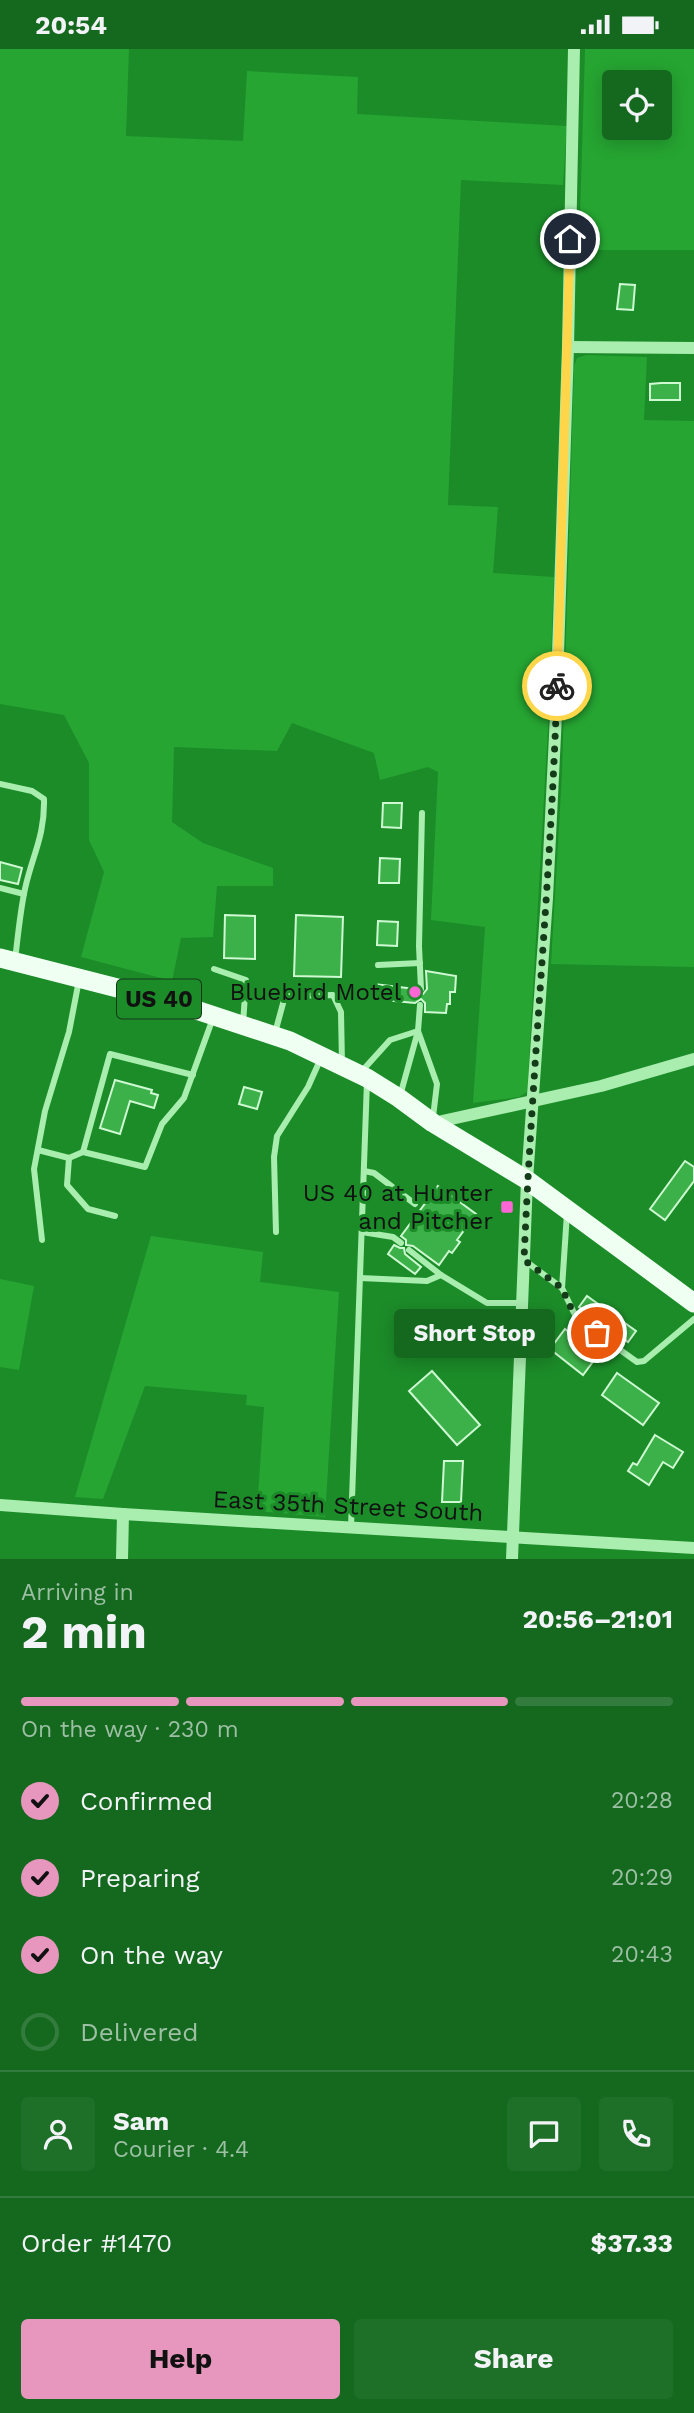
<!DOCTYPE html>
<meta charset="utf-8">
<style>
body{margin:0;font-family:"Work Sans",sans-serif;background:#1e6f28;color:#f1f3f6;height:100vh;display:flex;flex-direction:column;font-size:26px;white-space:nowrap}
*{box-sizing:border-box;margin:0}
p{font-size:23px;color:#9dbfa4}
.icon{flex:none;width:38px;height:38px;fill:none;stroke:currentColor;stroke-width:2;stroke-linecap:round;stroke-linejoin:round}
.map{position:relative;height:1510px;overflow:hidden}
.panel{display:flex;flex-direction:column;background:#15691f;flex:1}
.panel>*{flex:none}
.buttons{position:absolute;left:602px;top:21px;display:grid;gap:14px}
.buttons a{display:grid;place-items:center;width:70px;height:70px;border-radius:7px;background:#15691f;box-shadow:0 4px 18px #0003;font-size:35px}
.pin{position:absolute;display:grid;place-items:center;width:60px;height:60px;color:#fff;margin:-30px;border:4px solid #fff;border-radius:50%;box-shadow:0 2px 7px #0007}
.courier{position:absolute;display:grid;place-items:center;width:70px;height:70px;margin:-35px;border:5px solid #ffd54a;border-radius:50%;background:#fff;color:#222;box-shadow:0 2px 9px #0007}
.bubble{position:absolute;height:49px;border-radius:7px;background:#15691f;box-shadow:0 4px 18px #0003;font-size:23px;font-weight:700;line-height:49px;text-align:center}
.head em{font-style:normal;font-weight:700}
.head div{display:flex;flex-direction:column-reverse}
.head{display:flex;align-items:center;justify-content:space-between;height:119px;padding:0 21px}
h1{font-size:46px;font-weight:700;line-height:52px}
.bar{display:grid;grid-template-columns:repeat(4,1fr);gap:10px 7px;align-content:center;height:84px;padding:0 21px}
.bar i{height:9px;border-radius:5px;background:#347c3d}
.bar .current{background:#e797bd}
.bar p{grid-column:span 4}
.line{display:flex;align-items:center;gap:18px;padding:0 21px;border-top:2px solid #347c3d}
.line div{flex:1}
.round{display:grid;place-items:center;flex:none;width:74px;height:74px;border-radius:7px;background:#1e6f28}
ol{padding:0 21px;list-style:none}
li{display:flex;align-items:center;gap:21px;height:77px}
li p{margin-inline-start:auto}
li .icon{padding:7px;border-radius:50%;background:#e797bd;color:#111;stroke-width:4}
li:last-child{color:#9dbfa4}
li i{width:38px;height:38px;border:4px solid #347c3d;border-radius:50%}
.button{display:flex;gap:14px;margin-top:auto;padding:14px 21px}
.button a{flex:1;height:80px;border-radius:7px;background:#e797bd;color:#111;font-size:28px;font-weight:700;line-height:80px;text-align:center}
.button a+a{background:#1e6f28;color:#f1f3f6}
.status{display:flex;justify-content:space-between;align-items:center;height:49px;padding:0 35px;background:#15691f;direction:ltr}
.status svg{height:19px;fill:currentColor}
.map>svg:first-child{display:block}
.green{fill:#26a532;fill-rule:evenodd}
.building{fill:#3db149;stroke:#cef9d2;stroke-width:2}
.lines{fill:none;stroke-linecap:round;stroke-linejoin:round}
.lane{stroke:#a9edaf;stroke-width:6}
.street{stroke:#a9edaf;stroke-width:12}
.primary{stroke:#effff1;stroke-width:19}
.done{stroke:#153c19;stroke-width:7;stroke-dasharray:0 12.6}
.route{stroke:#ffd54a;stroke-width:9}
.poi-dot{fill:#fd67d5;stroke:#1c8c29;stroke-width:2.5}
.labels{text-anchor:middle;stroke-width:6;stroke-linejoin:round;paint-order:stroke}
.shield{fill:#1c8c29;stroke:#143618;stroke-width:2}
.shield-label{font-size:23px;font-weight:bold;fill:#111}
.poi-label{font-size:24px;fill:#111;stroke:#1c8c29;text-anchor:end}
.street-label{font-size:24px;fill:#111;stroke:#1c8c29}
</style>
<div class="status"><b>20:54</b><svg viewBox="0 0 49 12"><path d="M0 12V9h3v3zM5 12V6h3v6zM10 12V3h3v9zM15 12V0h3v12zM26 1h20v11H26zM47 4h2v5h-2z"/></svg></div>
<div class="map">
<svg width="694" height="1510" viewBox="0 0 694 1510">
<rect width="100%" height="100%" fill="#1c8c29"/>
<g class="green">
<polygon points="0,0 129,0 126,87 243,92 247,22 358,28 357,65 567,77 563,136 461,131 448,456 498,458 493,524 554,528 549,662 528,1029 527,1043 519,1048 473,1054 485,878 431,871 438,723 428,718 380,731 374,704 292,674 277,702 174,698 172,773 203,794 273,819 273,837 217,837 213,888 181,889 172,932 81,908 104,823 89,791 89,714 64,666 0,655"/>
<path d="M585,0h109v201h-115zM614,33h46v46h-46z"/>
<polygon points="586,306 647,308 644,371 694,372 694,918 551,915 562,725 574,317 577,309"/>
<polygon points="151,1187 263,1203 260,1233 339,1243 325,1468 257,1462 264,1358 246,1356 247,1346 145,1337 103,1450 75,1448"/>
<polygon points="0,1230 34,1237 19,1321 0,1318"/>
</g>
<g class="building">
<polygon points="620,235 635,236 633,261 617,260"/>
<polygon points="661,334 680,334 680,351 650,351 650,335"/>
<polygon points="383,754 402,754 401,779 382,778"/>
<polygon points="380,809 400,810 399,834 379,834"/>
<polygon points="0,813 22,819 18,835 0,831"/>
<polygon points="225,866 255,867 255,910 224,909"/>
<polygon points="296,866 343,868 341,928 294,927"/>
<polygon points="378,872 398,873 397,897 377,896"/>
<polygon points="426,922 456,927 455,943 450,943 450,955 447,955 446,964 425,963 425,954 421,950 415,954 374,950 375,935 415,940 418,945 423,945 427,940"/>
<polygon points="115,1031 152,1041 151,1044 158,1046 154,1059 130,1052 120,1085 100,1079"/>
<polygon points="244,1038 262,1043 257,1060 239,1055"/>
<polygon points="685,1112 694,1118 694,1132 665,1171 650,1160"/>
<polygon points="438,1137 476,1165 457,1191 460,1193 452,1204 449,1202 439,1216 413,1197 406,1196 406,1191 401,1187"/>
<polygon points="394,1196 400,1199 404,1199 405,1205 421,1218 415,1225 388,1205"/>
<polygon points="587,1247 636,1282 628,1293 579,1258"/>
<polygon points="565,1280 598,1306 583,1326 550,1300"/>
<polygon points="432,1322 480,1376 457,1396 409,1342"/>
<polygon points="617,1324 659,1354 643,1376 602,1346"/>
<polygon points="655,1386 683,1403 673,1419 663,1413 649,1436 628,1422 633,1414 637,1416"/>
<polygon points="444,1412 463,1412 461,1453 442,1453"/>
</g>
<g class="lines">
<g class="lane">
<path d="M0,735l32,7 12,8c1,37 -12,57 -19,90 -5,23 -7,47 -10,71"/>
<polyline points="0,839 24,845"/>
<polyline points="378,916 420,914"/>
<polyline points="214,920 246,931 243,975"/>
<polyline points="421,940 419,897 422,764"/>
<polyline points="275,984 285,947 333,946 341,963 342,1015"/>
<polyline points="362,1022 390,991 418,982 437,1035 433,1068"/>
<polyline points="400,1047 418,982 420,956"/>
<polyline points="38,1101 69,1109 83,1103 145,1118 162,1075 184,1049 213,969"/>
<polyline points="83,1103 110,1005 193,1026"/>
<polyline points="69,1109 67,1136 88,1160 115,1167"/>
<polyline points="364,1122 374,1124 415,1155"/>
<polyline points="276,1183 274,1108 277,1087 308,1038 321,1009"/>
<polyline points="362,1183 393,1188 401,1194"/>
<polyline points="42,1191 34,1120 45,1062 69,983 79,931"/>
<polyline points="409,1201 441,1226 487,1254 523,1254"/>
<polyline points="524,1211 562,1239 577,1270 637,1313 644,1312 694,1270"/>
<polyline points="360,1229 427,1232 441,1226"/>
<polyline points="562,1239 567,1164"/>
<polyline points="351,1478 367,1032"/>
</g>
<g class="street">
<polyline points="568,298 694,299"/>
<polyline points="433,1074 601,1037 694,1010"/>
<polyline points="0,1456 123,1465 694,1499"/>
<polyline points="122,1510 123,1465"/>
<polyline points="512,1510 527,1131 547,849 556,666 568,298 574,0"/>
</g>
<polyline class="primary" points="0,909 172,953 290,992 367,1029 399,1049 433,1074 527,1131 694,1254"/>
</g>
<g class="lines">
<path class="done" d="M557,637c-6,191 -25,383 -33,574l38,28 14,31 21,14"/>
<polyline class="route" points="557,637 570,190"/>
</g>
<g class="poi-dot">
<circle cx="415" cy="943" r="7"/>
<rect x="500" y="1151" width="14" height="14" rx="3.5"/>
</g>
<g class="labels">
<rect class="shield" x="117" y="930.5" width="84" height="39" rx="5"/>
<g class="shield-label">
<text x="159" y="958">US 40</text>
</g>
<g class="poi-label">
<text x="401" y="951">Bluebird Motel</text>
<text x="493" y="1152">US 40 at Hunter<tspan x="493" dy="28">and Pitcher</tspan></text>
</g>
<g class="street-label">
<text transform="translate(348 1457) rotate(3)" y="8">East 35th Street South</text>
</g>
</g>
</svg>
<div class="buttons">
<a><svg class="icon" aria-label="locate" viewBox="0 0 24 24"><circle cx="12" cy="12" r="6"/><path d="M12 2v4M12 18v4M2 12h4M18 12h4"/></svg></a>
</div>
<div class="pin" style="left:597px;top:1284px;background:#ea580c"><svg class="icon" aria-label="bag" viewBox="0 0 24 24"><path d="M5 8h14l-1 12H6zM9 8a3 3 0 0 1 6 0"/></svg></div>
<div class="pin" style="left:570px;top:190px;background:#1f2937"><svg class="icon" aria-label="home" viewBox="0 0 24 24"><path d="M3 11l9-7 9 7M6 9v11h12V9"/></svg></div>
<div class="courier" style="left:557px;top:637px"><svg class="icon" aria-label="bike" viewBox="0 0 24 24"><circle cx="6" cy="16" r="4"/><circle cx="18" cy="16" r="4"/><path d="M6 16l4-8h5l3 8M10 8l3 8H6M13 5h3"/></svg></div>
<div class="bubble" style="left:394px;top:1260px;width:161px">Short Stop</div>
</div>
<section class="panel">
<div class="head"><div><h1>2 min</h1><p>Arriving in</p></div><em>20:56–21:01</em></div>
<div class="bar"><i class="current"></i><i class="current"></i><i class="current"></i><i></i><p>On the way · 230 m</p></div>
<ol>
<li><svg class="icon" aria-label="check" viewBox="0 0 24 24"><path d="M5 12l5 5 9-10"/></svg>Confirmed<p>20:28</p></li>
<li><svg class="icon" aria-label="check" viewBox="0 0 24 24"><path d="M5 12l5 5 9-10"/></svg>Preparing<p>20:29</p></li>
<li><svg class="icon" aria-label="check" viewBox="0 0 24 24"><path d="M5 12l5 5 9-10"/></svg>On the way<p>20:43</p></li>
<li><i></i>Delivered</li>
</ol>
<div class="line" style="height:126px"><a class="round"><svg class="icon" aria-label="person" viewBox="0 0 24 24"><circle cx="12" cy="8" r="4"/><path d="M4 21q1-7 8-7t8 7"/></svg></a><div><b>Sam</b><p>Courier · 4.4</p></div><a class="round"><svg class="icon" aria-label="chat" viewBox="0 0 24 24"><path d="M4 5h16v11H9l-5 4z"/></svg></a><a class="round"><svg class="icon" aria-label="phone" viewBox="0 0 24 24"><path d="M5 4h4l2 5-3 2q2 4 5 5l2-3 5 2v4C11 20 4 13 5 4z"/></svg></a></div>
<div class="line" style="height:91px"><div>Order #1470</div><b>$37.33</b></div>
<div class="button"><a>Help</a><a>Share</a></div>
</section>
